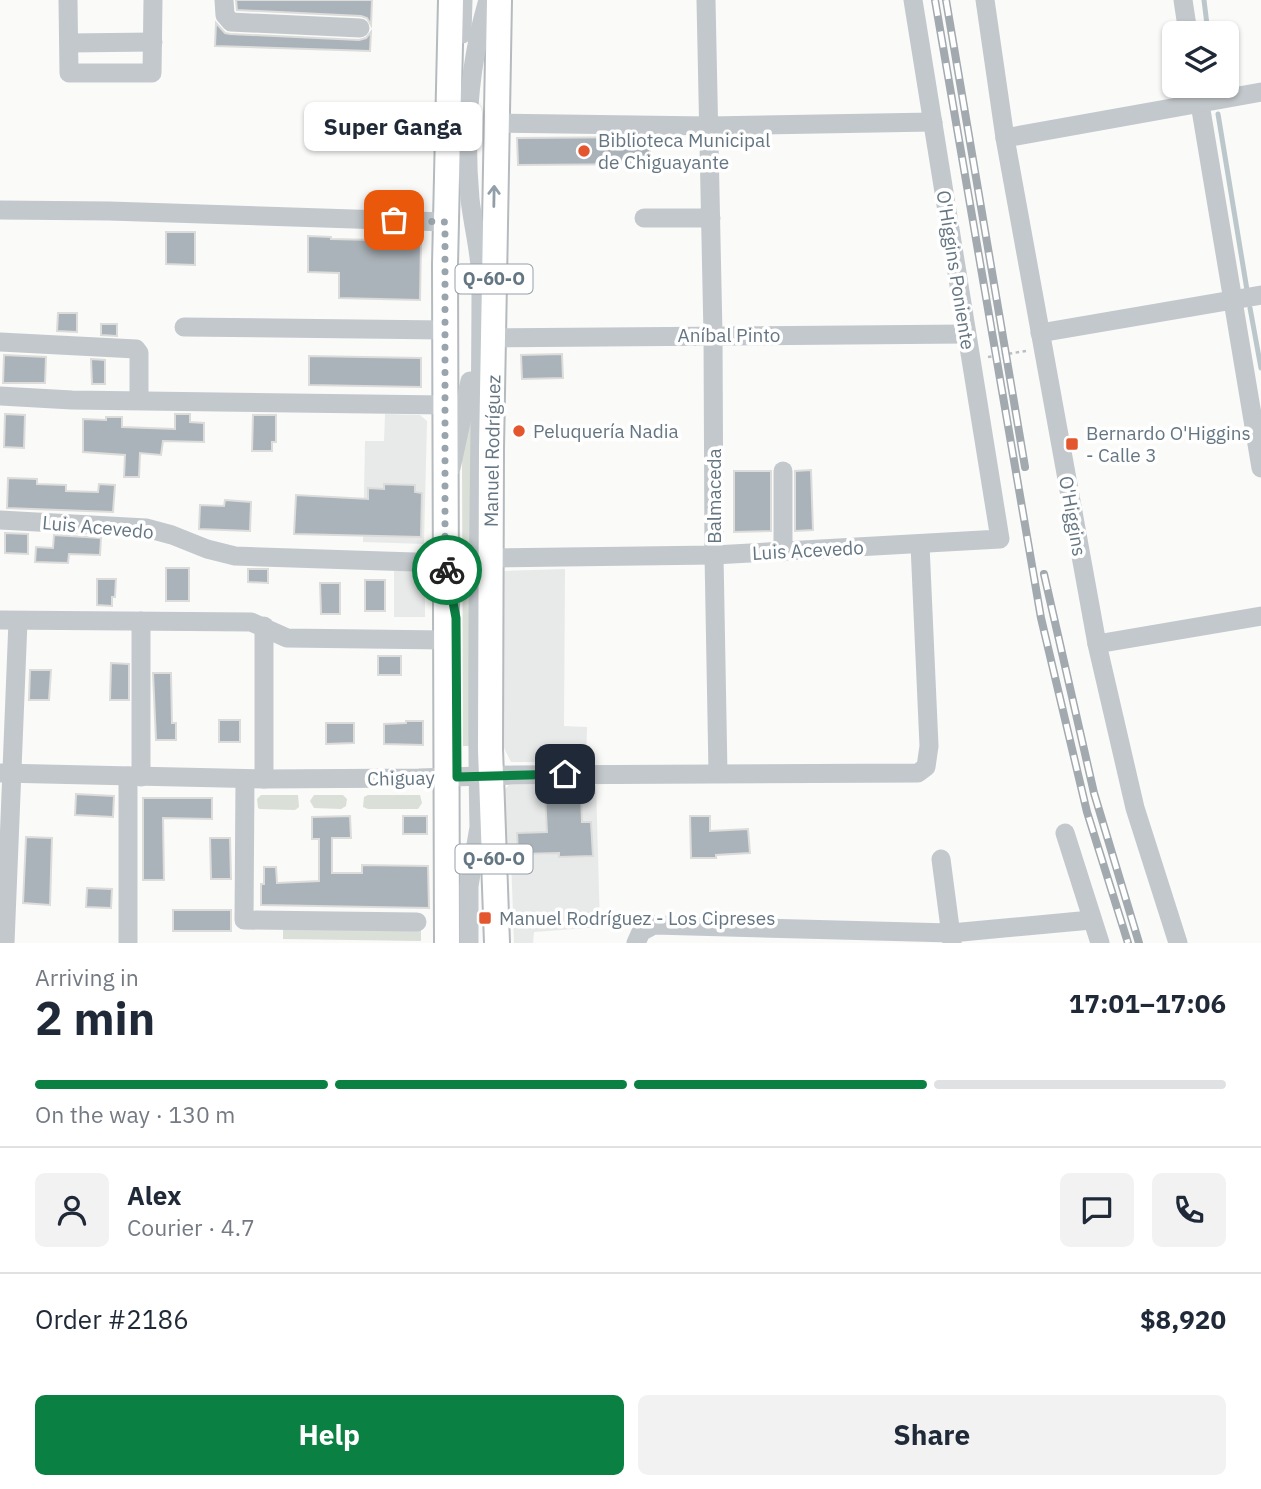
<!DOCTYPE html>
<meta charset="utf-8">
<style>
body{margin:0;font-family:"IBM Plex Sans",sans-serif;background:#f2f2f3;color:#1f2937;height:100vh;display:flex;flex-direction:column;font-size:26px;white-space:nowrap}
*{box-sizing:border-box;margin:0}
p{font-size:23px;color:#747a83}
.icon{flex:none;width:38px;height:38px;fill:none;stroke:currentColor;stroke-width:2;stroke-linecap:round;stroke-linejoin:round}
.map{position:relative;height:943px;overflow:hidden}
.drawer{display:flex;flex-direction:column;background:#fff;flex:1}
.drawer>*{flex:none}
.tools{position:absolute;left:1162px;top:21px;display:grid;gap:14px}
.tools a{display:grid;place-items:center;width:77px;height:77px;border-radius:10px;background:#fff;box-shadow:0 2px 5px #0004;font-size:35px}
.pin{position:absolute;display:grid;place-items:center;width:60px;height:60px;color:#fff;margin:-30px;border-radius:14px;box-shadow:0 4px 10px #0006}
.courier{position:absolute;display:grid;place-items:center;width:70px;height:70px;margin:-35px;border:5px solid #0b8043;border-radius:50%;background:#fff;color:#222;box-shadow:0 2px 9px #0007}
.bubble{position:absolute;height:49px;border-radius:10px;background:#fff;box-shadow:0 2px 5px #0004;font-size:23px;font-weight:800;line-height:49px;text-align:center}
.summary em{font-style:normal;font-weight:800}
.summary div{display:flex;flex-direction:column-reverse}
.summary{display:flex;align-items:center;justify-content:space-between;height:119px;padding:0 35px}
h1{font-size:46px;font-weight:800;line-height:52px}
.bar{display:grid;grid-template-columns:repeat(4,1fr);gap:10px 7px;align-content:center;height:84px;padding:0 35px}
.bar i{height:9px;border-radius:5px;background:#e0e1e3}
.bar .current{background:#0b8043}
.bar p{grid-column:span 4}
.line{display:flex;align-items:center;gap:18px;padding:0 35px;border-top:2px solid #e0e1e3}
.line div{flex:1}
.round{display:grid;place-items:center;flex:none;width:74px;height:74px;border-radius:10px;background:#f2f2f3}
.button{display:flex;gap:14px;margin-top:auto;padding:14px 35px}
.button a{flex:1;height:80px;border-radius:10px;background:#0b8043;color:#fff;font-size:28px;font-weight:800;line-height:80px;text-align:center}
.button a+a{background:#f2f2f3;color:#1f2937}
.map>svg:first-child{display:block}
.built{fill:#e8e9e9}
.green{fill:#dadfd7}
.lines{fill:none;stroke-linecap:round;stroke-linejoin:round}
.stream{stroke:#bbc7cb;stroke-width:5}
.building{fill:#aab3b9;stroke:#dcdcda;stroke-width:2}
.major-casing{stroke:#b5babe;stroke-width:28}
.path{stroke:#bbbfc2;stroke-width:2.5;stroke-dasharray:3.5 3.5;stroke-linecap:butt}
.minor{stroke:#c3c8cc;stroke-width:19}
.major{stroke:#fff;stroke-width:24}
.rail-casing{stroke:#a2aab0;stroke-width:8}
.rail{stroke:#fff;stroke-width:5;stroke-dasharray:16;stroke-linecap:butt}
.oneway{stroke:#939fa8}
.done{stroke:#99a4ac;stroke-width:7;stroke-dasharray:0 12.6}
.route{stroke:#0b8043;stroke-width:9}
.poi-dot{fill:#e4572e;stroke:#fff;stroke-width:2.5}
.labels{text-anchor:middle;stroke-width:7;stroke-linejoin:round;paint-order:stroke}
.shield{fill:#fff;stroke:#939fa8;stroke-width:2}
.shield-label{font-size:18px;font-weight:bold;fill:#657683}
.poi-label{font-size:19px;fill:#657683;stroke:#fff;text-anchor:start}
.street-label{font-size:19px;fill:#657683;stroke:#fff}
</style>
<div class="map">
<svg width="1261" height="943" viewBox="0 0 1261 943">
<rect width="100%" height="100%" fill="#fafaf8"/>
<g class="built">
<polygon points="385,414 420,415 427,421 424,544 363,542 365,441 384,441"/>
<polygon points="565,569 564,726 587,727 586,762 511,762 503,746 503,571"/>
<polygon points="425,570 425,617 394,617 394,571"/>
<polygon points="509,785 596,785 600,927 534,932 533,943 514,943 511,857 506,857 505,825 500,794"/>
</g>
<g class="green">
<polygon points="472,393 472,746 463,746 462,452"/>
<polygon points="261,795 298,795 299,807 295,810 260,809 258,808 257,799"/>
<polygon points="314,795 343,795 347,799 346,806 341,809 314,808 310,801"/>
<polygon points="368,795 420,795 422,803 418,809 368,809 363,807 364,797"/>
<polygon points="283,925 421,927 421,941 283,939"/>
</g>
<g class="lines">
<g class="stream">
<polyline points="1204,0 1208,33"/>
<polyline points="1215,86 1215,87"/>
<polyline points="1218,114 1247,290"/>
<polyline points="1250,308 1261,368"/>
</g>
</g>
<g class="building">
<polygon points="236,0 372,0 371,25 367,18 361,16 237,10"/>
<polygon points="216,23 225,33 230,34 359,40 366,38 371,32 370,51 215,46"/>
<polygon points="649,137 651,164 518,165 517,138"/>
<polygon points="166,232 195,232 195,265 166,264"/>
<polygon points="308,236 331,237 331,239 421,241 420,300 339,298 339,273 308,272"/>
<polygon points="58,313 77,313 77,332 57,331"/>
<polygon points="101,324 117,324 117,336 101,335"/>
<polygon points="562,354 563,378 522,379 521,355"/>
<polygon points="4,355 46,357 45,383 3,383"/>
<polygon points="309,356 421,358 421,387 309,385"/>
<polygon points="91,359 105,360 105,384 92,384"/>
<polygon points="5,414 25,415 24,448 4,447"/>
<polygon points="175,414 190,414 190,422 204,423 204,442 163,441 161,455 140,453 139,477 124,477 125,455 83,452 83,419 106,420 106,417 122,417 122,427 175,429"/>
<polygon points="253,415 276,415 276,442 272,442 272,451 252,451"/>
<polygon points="811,470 813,530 795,531 795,471"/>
<polygon points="734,471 771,471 771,531 734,532"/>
<polygon points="8,478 37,479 37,484 66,485 66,491 98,492 99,484 115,485 113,512 7,508"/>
<polygon points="384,484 415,485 415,492 422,493 421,537 294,534 296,495 368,499 368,488 384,489"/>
<polygon points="225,500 251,502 250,531 199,529 200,505 224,506"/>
<polygon points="5,533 28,534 28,554 5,553"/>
<polygon points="54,535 101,538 100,555 69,554 68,563 35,562 36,547 53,548"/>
<rect x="166" y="568" width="23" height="33"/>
<polygon points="248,569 268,569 268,583 248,582"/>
<polygon points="97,579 116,579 115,597 112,597 112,606 97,605"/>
<rect x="365" y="580" width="20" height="31"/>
<polygon points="320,583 340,583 340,614 321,614"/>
<rect x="378" y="656" width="23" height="19"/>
<polygon points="111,663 129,664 129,700 110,700"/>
<polygon points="30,670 51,670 49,700 29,700"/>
<polygon points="153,673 171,673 172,723 176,723 176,740 156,740"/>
<rect x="219" y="720" width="21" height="22"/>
<polygon points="406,721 423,721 423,745 384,744 384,724 406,723"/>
<polygon points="326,723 354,723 354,743 326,744"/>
<polygon points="581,793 582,822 591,822 593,856 559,857 559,853 518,854 517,833 547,832 545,794"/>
<polygon points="76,794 114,796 113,817 75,815"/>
<polygon points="143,798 212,798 212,819 163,818 164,880 143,880"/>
<polygon points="350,816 351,838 332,838 332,873 362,873 362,865 428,866 429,908 261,905 261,884 264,884 264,867 276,867 277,883 319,881 319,839 312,839 312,817"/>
<rect x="403" y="816" width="24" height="18"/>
<polygon points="690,816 710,816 710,831 748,829 750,853 716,855 716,858 691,858"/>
<polygon points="26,837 52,838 50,905 23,903"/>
<polygon points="210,838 230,838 231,879 211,879"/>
<polygon points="87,888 112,889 111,908 86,907"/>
<rect x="173" y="910" width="58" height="21"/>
</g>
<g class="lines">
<defs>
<g id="major">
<polyline points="447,943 445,265 451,0"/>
<polyline points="497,943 490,749 491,449 499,0"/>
</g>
</defs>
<use href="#major" class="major-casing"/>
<polyline class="path" points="988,357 1026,351"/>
<g class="minor">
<polyline points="68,0 69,73 152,73 153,0"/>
<polyline points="224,0 225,15 231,22 360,28"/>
<polyline points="706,0 713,335 714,555 718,773"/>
<polyline points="985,0 1005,138 1097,644 1135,808 1178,943"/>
<polyline points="1183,0 1188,33"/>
<polyline points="462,34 463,0"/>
<polyline points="69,43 153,42"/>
<polyline points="1197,86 1261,468"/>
<polyline points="496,123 709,126 933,122"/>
<polyline points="1005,138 1261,92"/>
<polyline points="0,210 109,211 445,222"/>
<polyline points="644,218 711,218"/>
<polyline points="184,327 445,330"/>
<polyline points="1040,333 1261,295"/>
<polyline points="493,338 966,334"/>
<polyline points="0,342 136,349 139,353 139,400"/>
<polyline points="0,396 72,400 445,405"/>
<polyline points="451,468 470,381"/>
<polyline points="0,520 146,528 172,535 207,549 235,556 445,563 449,577"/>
<polyline points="783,552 783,471"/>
<polyline points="490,558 714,555 1000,539 913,0"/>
<polyline points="0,620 251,622 287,638 445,640"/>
<polyline points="1097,644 1261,616"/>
<polyline points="0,773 264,779 419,778 514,775 918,773 926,767 929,746 920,545"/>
<polyline points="141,777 141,621"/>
<polyline points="245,779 244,920 417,922"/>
<polyline points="264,779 264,626"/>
<polyline points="1065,833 1100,943"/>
<polyline points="941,859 952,943"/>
<polyline points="5,943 18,621"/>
<polyline points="128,943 128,776"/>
<path d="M469,943v-57l10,-59c-4,-181 2,-363 2,-544 0,-29 -8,-56 -11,-84 -6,-67 -1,-135 18,-199"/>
<polyline points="636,943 641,932 654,925 951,933 1091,920"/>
</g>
<use href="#major" class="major"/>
<defs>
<g id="rail">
<polyline points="935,0 1041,618 1087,812 1128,943"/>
<polyline points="946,0 1025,467"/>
<polyline points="1044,574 1094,793 1139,943"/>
</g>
</defs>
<use href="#rail" class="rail-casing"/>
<use href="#rail" class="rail"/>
</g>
<defs><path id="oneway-shaft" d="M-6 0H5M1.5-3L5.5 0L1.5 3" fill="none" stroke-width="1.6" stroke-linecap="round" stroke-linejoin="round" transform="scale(1.75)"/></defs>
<use class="oneway" href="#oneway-shaft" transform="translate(494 196) rotate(-89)"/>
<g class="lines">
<polyline class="done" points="394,220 445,222 445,563 447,570"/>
<polyline class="route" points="447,570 456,618 457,777 565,774"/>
</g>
<g class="poi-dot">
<circle cx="584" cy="151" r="7"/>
<circle cx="519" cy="431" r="7"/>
<rect x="1065" y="437" width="14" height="14" rx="3.5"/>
<rect x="478" y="911" width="14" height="14" rx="3.5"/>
</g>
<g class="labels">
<g class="shield">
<rect x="455.5" y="264.5" width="77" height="29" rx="5"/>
<rect x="455.5" y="844.5" width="77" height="29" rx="5"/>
</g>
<g class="shield-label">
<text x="494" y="285">Q-60-O</text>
<text x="494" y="865">Q-60-O</text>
</g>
<g class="poi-label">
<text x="598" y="147">Biblioteca Municipal<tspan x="598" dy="22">de Chiguayante</tspan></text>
<text x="533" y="438">Peluquería Nadia</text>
<text x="1086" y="440">Bernardo O'Higgins<tspan x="1086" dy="22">- Calle 3</tspan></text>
<text x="499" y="925">Manuel Rodríguez - Los Cipreses</text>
</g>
<g class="street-label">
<text transform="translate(956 270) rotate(81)" y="7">O'Higgins Poniente</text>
<text x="729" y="342">Aníbal Pinto</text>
<text transform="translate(492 451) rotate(-89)" y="7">Manuel Rodríguez</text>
<text transform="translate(714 496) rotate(-90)" y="7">Balmaceda</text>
<text transform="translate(1073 516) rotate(80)" y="7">O'Higgins</text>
<text transform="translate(98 527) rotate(5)" y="7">Luis Acevedo</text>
<text transform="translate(808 550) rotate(-3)" y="7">Luis Acevedo</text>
<text transform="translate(401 778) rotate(-1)" y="7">Chiguay</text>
</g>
</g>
</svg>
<div class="tools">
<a><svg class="icon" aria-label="layers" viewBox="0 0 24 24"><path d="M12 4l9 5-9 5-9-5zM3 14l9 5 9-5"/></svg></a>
</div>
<div class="pin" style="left:394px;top:220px;background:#ea580c"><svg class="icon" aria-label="bag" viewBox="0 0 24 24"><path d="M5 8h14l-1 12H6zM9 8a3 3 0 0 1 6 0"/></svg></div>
<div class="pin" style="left:565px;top:774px;background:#1f2937"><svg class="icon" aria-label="home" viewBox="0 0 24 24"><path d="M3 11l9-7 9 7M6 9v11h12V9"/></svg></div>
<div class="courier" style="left:447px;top:570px"><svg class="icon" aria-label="bike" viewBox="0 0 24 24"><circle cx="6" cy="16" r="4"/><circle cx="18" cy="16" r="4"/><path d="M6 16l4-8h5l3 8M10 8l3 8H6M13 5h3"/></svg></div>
<div class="bubble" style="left:304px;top:102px;width:178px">Super Ganga</div>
</div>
<section class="drawer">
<div class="summary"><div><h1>2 min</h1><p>Arriving in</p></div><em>17:01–17:06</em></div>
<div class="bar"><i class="current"></i><i class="current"></i><i class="current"></i><i></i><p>On the way · 130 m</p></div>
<div class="line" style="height:126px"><a class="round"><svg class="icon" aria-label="person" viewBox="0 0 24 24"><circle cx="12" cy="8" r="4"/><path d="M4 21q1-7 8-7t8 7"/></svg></a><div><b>Alex</b><p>Courier · 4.7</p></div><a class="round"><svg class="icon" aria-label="chat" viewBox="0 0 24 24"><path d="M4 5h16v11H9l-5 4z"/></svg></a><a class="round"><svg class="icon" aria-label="phone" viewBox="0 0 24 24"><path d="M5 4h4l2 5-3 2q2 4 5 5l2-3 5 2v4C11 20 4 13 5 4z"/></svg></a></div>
<div class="line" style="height:91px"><div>Order #2186</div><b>$8,920</b></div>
<div class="button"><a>Help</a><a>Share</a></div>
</section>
